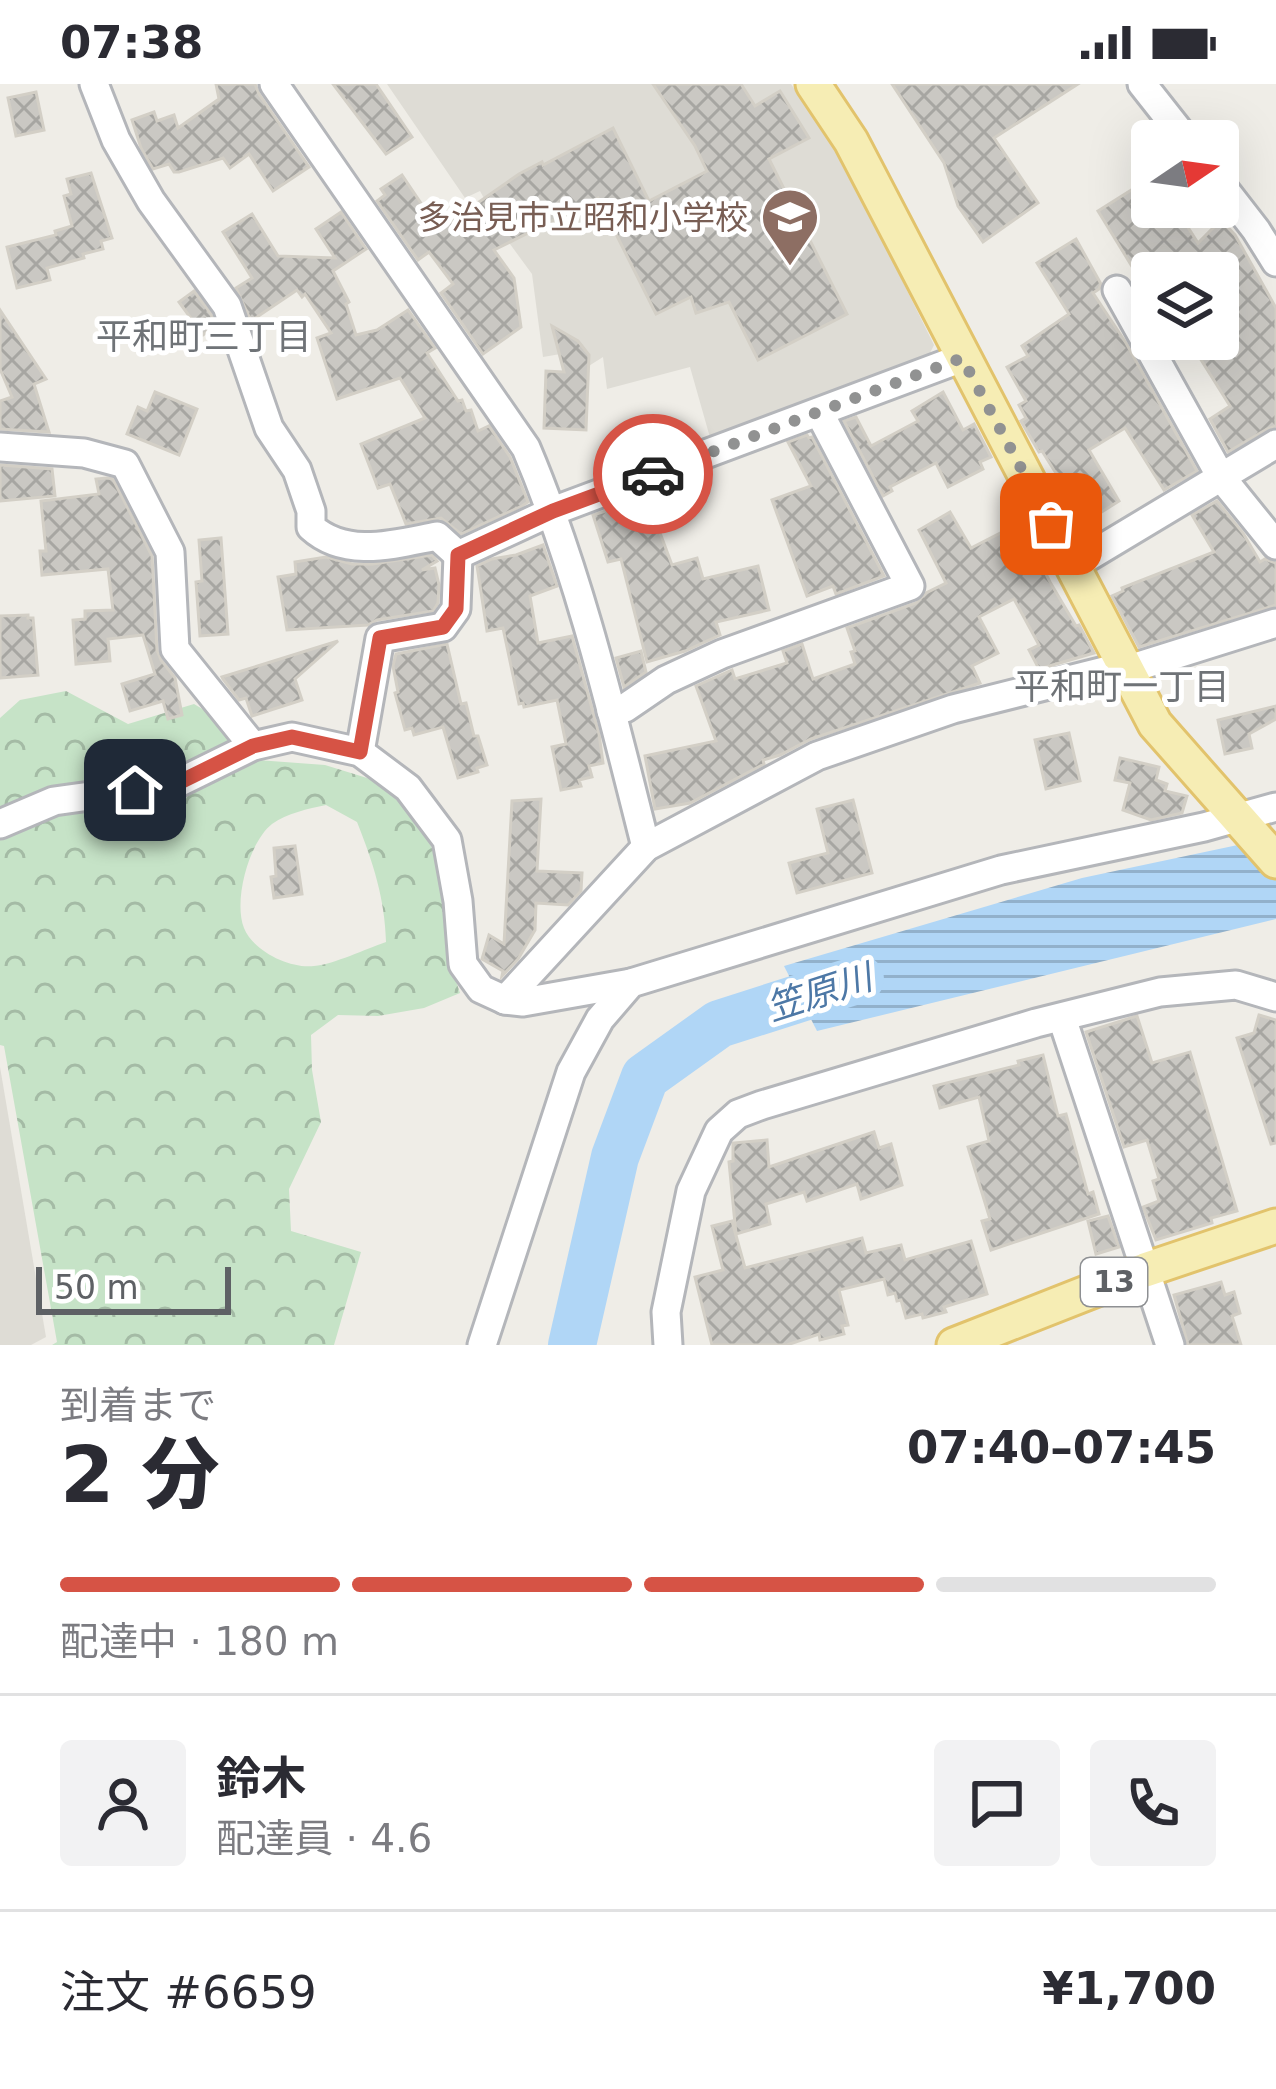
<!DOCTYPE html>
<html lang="ja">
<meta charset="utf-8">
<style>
body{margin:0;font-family:"DejaVu Sans","Noto Sans JP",sans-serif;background:#f2f2f3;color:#2b2b33;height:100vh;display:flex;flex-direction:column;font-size:45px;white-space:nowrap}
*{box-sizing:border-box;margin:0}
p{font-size:39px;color:#7c7c81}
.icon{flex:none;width:66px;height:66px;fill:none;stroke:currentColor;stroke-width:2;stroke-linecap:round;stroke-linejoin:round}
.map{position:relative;height:1261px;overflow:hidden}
.panel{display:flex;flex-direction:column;background:#fff;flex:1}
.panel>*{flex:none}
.needle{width:78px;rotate:77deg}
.controls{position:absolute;left:1131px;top:36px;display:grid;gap:24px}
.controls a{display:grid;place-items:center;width:108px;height:108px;border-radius:12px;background:#fff;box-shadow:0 12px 48px #0002;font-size:60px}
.scale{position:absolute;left:36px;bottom:30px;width:195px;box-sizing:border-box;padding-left:12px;border:6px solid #5e6165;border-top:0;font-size:33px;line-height:42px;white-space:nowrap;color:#5e6165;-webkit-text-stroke:9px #fff;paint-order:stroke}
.pin{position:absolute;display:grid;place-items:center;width:102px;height:102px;color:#fff;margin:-51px;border-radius:24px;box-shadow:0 6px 18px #0006}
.courier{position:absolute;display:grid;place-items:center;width:120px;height:120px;margin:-60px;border:9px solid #d65345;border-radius:50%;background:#fff;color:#222;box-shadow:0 3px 15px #0007}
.headline em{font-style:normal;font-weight:800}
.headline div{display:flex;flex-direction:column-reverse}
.headline{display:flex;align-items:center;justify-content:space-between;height:204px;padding:0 60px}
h1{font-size:78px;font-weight:800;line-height:90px}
.bar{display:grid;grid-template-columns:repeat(4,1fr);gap:18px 12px;align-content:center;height:144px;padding:0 60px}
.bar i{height:15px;border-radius:9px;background:#e1e1e2}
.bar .selected{background:#d65345}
.bar p{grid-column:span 4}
.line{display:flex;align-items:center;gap:30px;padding:0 60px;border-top:3px solid #e1e1e2}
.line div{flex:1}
.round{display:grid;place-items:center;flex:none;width:126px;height:126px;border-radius:12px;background:#f2f2f3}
.status{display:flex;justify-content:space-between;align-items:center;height:84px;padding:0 60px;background:#fff;direction:ltr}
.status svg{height:33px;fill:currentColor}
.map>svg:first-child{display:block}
.education{fill:#dedcd5}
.forest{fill:url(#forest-crowns);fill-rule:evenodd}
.water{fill:url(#water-rules)}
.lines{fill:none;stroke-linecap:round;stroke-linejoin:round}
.river{stroke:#b0d6f6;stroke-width:48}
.building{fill:url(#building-cross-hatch);stroke:#d3cfc6;stroke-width:3}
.minor-casing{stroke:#b4b6ba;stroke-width:33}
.major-casing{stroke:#e2c36c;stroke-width:39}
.minor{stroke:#fff;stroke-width:27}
.major{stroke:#f6edb4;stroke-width:33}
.done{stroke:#919292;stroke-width:12;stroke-dasharray:0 21.6}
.route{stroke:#d65345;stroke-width:15}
.labels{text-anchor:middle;stroke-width:10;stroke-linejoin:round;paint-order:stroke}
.shield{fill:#fff;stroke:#8e9093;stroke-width:3}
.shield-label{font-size:30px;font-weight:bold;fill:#5e6165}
.education-label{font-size:33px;fill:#785e54;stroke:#fff;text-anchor:end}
.neighbourhood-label{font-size:36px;fill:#6f7377;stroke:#fff}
.water-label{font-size:36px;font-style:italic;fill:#4d78a6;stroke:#fff}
</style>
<div class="status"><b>07:38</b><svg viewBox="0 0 49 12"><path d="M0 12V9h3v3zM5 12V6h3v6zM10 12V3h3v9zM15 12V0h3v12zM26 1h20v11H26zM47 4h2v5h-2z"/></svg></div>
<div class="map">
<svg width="1276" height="1261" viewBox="0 0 1276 1261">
<defs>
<pattern id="forest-crowns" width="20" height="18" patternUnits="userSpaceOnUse" patternTransform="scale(3)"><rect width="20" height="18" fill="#c6e3c7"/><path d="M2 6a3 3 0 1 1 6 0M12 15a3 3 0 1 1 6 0" fill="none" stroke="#a4bba5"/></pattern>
<pattern id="water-rules" width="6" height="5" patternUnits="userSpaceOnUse" patternTransform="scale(3)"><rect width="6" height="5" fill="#b0d6f6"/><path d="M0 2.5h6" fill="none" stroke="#92b1cb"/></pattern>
<pattern id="building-cross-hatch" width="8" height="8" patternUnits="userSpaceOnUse" patternTransform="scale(3)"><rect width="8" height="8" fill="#cac8c3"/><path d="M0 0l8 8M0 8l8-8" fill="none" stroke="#a7a6a2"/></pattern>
</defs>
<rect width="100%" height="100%" fill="#efede7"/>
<g class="education">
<polygon points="387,0 791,0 837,69 860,111 934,261 930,269 711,357 690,283 607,305 603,273 584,285 572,268 543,273 532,190 507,156 480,107 465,114"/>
<polygon points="0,983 46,1253 31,1261 0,1261"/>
</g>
<path class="forest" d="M66,607l62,33 66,-20 27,16 23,39 81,6 55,17 38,33 33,79 -4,60 13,39 -36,15 -46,8 -40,-1 -27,20 1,35 9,52 -32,67 2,42 70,21 -27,93h-282l5,-3 -53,-296 -4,-1v-327l20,-18zM326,721l31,17c16,40 28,77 29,120 -21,7 -51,22 -72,24 -24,3 -61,-15 -70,-38 -11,-27 5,-86 28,-104 15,-11 36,-15 54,-19z"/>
<polygon class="water" points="1276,753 1276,835 817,947 784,882 1082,794"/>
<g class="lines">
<polyline class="river" points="572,1261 615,1073 645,993 719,940 860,895"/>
</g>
<g class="building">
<polygon points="216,0 255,0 259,10 309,83 273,107 249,70 230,84 223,74 179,88 174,88 169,80 153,85 141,64 132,36 154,28 157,37 174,31 178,44 219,15"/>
<polygon points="333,0 376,0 412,53 386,70"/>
<polygon points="653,0 741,0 755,22 780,7 809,54 769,75 847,230 758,276 729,218 696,229 691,213 656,230 598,114 494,166 514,194 521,243 483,270 441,209 453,200 429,168 418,176 377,117 385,111 381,105 402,91 439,146 519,90 542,78 543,81 613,44 649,117 707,87 695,62"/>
<polygon points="892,0 1078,0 994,54 1038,119 983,158 958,122 944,79"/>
<polygon points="36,8 44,46 16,52 8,14"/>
<polygon points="91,89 112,154 101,157 103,165 83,170 84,174 47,184 50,196 17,204 7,163 56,151 55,147 72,142 64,112 71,110 67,95"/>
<polygon points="1152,93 1152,123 1175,123 1198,159 1221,136 1235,151 1276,224 1276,342 1267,345 1228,368 1210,335 1230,322 1188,255 1218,255 1218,189 1154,189 1146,175 1133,184 1098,127"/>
<polygon points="341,128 366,165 333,187 349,218 346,220 356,251 377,246 408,226 435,264 427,269 458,317 462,316 466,327 471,326 478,347 489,342 510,373 528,418 522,422 461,450 441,434 406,440 390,400 378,404 361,360 425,334 400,294 337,315 317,254 331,249 305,210 302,213 297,206 251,237 236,204 252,194 223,148 252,130 278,172 335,174 316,145"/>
<polygon points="1076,155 1101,200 1099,205 1093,209 1126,259 1197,387 1164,406 1125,344 1089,366 1119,417 1089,436 1067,400 1064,402 1042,367 1039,368 1021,337 1026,334 1019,321 1026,317 1007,283 1028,272 1022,262 1069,230 1037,179"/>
<polygon points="194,207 211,230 215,242 203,251 179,218"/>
<polygon points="0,226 46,295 34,300 49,348 0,345 0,317 12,313 0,285"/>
<polygon points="552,242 578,257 589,271 586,346 544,344 546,287 564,288"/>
<polygon points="155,308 197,325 179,371 127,350 138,323 147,327"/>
<polygon points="943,308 963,346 974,340 991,373 980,378 983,385 948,403 936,379 890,403 892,407 883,412 844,337 856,333 871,362 918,337 912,327"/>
<polygon points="807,351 809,354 812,353 884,492 836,510 833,502 807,512 772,416 811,402 788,358"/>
<polygon points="0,381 52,385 55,412 0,417"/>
<polygon points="107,394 113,395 152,472 157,566 161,576 175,594 182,631 168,635 163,617 130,627 122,600 155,590 143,551 108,555 110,577 76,580 73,536 85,535 85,527 113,526 108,485 42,491 40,467 46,467 41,417 99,410 96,395"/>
<polygon points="647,414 672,481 697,474 703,495 758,482 769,526 716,538 720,551 685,567 647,578 621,475 608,478 593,431"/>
<polygon points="1217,417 1243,449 1260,478 1265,475 1276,479 1276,521 1139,563 1112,512 1123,507 1122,504 1214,468 1192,431"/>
<polygon points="950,428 971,464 1020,439 1050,498 1076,542 1079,541 1094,569 1039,585 1029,566 1039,561 1014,515 979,533 998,569 972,582 980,599 811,655 780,671 763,676 764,680 690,719 655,725 645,672 716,657 696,602 732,586 735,595 787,579 783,567 802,560 813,595 855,580 851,568 855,567 847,544 916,519 926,509 946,499 919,446"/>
<polygon points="221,454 228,550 200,552 196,498 202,497 199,456"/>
<polygon points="543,461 557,502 530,512 538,559 572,552 599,650 603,679 589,682 592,693 579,696 581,702 561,706 552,663 566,660 557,616 524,623 523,619 519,620 503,544 487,547 477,482 492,475 516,471"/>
<polygon points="432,471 437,477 422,486 435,484 439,501 438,519 433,527 377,536 368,541 287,546 278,493 296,490 295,478 326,473 352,480 373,480"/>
<polygon points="28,531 28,534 33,534 38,591 0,594 0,532"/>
<polygon points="338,557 295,595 302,616 252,632 246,614 239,616 223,595 222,593"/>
<polygon points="447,560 461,620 466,619 474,652 478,652 487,681 477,684 478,688 458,694 443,643 414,651 412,644 405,646 395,609 398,608 393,582 396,570"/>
<polygon points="641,567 646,588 624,603 616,574"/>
<polygon points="1276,622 1276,635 1249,650 1252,664 1225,670 1218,636"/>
<polygon points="1069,649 1080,697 1046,705 1035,656"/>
<polygon points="1120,674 1159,683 1156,696 1167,700 1165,707 1187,712 1182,729 1151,736 1123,726 1130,699 1115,696"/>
<polygon points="541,715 537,787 582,789 581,807 568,821 536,819 535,846 518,875 502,892 503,887 482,875 489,851 504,860 512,717"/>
<polygon points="853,716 872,789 797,809 789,779 828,769 817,725"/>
<polygon points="295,762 302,810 274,814 271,793 276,792 274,764"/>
<polygon points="1259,931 1276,936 1276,1059 1271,1060 1237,954 1254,949"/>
<polygon points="1137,932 1152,979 1190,968 1237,1127 1211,1134 1212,1139 1156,1156 1143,1123 1159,1117 1153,1097 1159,1095 1147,1056 1124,1063 1086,948"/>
<polygon points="1043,971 1058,1032 1066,1030 1088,1110 1093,1108 1099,1130 991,1166 982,1137 990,1135 968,1063 989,1057 979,1013 940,1024 934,1002 1019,981 1018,977"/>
<polygon points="874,1048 879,1064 891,1060 902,1101 861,1115 857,1100 807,1117 804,1108 766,1120 770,1140 736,1150 729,1078 733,1077 733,1059 767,1056 769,1083"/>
<polygon points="1108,1132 1119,1163 1096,1170 1088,1137"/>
<polygon points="732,1137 745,1184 862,1154 866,1169 901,1161 905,1176 971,1157 987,1210 944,1223 946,1228 923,1234 922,1230 906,1234 901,1216 897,1217 895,1209 888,1211 884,1195 839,1206 848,1241 842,1242 844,1250 820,1256 819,1250 787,1261 712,1261 695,1193 723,1186 712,1142"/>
<polygon points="1221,1198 1225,1211 1234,1208 1240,1229 1232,1232 1241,1261 1188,1261 1174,1211"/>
</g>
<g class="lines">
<defs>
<g id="minor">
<path d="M94,0l22,56 35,61 76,105 42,122 28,42 14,41v16c35,32 84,17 126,9l21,19 95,-44 409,-153"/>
<path d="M274,0l252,364c54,128 86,265 120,399"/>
<polyline points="1142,0 1187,57"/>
<polyline points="1218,97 1256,146 1276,178"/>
<polyline points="1117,206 1221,393 1276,461"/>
<polyline points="0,363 84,369 125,380 170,468 175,565 253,662"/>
<polyline points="1073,482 1276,360"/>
<polyline points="1126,586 1276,539"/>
<polyline points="611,627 625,624 666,596 722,570 910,502 819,328"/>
<polyline points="360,668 380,554 443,543 456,525 458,471"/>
<polyline points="0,740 54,717 176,700 253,662 292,653 360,668 408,704 447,756 458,817 463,880 481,905 505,916 523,918 631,899"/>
<polyline points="505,916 646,763 817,672 953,625 1124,582"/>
<polyline points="1062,934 1170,1261"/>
<polyline points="482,1261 571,988 600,935 631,899 1001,786 1204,743 1276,723"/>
<polyline points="668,1261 666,1228 691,1107 719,1047 738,1030 762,1021 1036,939 1160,908 1236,901 1276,913"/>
</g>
<g id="major">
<polyline points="813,0 851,57 1155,640 1276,777"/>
<polyline points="954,1261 1145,1186 1276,1142"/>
</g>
</defs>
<use href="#minor" class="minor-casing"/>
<use href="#major" class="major-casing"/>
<use href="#minor" class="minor"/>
<use href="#major" class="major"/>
</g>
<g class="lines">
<polyline class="done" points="653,390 962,274 1051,440"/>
<polyline class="route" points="135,706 176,700 253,662 292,653 360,668 380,554 443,543 456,525 458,471 553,427 653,390"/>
</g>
<defs>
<symbol id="school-pin" viewBox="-11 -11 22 30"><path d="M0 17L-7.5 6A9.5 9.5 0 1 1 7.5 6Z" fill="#8d6e63" stroke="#fff"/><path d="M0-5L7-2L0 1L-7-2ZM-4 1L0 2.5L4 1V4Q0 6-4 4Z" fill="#fff"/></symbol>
</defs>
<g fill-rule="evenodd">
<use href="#school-pin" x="757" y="100" width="66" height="90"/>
</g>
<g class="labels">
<rect class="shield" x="1081" y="1174" width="66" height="48" rx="9"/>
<g class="shield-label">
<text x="1114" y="1208">13</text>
</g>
<g class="education-label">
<text x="748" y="145">多治見市立昭和小学校</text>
</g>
<g class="neighbourhood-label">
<text x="204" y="265">平和町三丁目</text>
<text x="1122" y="615">平和町一丁目</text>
</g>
<g class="water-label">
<text transform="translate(819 908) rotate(-18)" y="13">笠原川</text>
</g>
</g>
</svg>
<div class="controls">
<a><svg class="needle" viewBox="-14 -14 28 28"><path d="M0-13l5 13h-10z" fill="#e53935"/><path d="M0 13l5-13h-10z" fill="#7c7c81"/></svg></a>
<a><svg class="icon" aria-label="layers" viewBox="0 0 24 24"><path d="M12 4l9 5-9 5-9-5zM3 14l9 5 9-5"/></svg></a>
</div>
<div class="scale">50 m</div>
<div class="pin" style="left:1051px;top:440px;background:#ea580c"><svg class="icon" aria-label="bag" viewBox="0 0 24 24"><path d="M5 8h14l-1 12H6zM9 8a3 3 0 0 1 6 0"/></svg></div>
<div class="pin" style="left:135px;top:706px;background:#1f2937"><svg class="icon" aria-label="home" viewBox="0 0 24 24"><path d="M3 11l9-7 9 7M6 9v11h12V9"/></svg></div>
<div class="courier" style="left:653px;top:390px"><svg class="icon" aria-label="car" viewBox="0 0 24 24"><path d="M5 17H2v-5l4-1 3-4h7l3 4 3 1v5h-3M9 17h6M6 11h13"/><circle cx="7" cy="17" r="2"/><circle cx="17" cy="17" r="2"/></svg></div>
</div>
<section class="panel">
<div class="headline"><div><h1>2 分</h1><p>到着まで</p></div><em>07:40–07:45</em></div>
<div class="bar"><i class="selected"></i><i class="selected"></i><i class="selected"></i><i></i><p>配達中 · 180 m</p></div>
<div class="line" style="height:216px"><a class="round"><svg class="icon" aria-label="person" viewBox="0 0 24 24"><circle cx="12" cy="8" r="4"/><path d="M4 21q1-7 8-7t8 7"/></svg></a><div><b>鈴木</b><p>配達員 · 4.6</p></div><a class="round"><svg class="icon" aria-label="chat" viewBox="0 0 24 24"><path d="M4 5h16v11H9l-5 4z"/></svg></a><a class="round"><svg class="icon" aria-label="phone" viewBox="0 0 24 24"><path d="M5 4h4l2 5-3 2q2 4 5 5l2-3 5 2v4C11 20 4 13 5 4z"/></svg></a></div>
<div class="line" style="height:156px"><div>注文 #6659</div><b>¥1,700</b></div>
</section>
